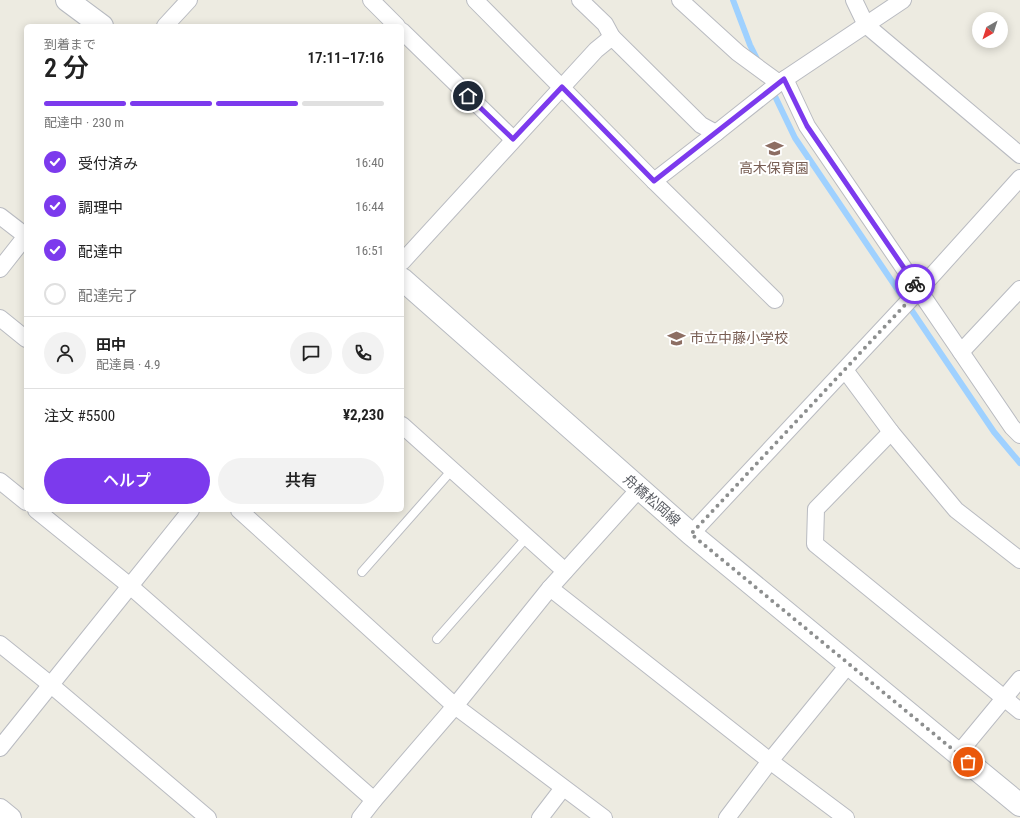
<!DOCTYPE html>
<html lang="ja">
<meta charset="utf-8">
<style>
body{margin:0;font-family:"Roboto Condensed","Noto Sans JP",sans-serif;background:#f2f2f2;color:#222;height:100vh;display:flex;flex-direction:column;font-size:15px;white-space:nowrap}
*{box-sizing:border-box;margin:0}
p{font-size:13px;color:#767676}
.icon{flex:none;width:22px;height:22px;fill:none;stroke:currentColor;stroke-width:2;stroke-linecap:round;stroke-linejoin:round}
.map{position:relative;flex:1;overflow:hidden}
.details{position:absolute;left:24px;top:24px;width:380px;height:488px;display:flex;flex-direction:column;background:#fff;border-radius:6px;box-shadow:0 2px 10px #0003}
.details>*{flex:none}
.needle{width:26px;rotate:219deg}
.tools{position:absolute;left:972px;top:12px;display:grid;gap:8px}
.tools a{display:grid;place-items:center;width:36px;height:36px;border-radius:50%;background:#fff;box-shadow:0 2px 10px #0003;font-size:20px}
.pin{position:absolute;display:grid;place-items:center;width:34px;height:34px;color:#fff;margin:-17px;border:2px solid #fff;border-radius:50%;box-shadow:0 1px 4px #0007}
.courier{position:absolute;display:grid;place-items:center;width:40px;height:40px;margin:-20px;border:3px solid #7c3aed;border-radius:50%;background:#fff;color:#222;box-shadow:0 1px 5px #0007}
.headline em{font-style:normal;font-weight:600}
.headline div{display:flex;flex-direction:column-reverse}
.headline{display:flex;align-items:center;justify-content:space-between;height:68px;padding:0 20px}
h1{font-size:26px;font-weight:600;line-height:30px}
.bar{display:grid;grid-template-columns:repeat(4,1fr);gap:6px 4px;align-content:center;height:48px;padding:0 20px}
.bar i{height:5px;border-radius:3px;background:#e0e0e0}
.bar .active{background:#7c3aed}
.bar p{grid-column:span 4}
.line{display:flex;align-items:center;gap:10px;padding:0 20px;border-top:1px solid #e0e0e0}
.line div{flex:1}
.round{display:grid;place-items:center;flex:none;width:42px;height:42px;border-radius:21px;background:#f2f2f2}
ol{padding:0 20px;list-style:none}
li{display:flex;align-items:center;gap:12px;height:44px}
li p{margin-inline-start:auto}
li .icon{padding:4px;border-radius:50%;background:#7c3aed;color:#fff;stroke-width:4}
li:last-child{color:#767676}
li i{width:22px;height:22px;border:2px solid #e0e0e0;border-radius:50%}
.cta{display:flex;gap:8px;margin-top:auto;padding:8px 20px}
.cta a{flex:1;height:46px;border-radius:24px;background:#7c3aed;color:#fff;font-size:16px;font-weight:600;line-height:46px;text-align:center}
.cta a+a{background:#f2f2f2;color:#222}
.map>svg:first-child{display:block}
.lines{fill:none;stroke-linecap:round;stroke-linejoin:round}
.stream{stroke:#9fd1ff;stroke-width:6}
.service-casing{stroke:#b9bbc1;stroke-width:10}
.minor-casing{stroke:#b9bbc1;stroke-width:18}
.tertiary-casing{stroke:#b9bbc1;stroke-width:22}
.secondary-casing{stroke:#b7bac0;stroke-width:24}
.service{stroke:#fff;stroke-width:8}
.minor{stroke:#fff;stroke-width:16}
.tertiary{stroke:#fff;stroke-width:20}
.secondary{stroke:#fff;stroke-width:22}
.done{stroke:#8d8f8f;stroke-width:4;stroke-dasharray:0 7.2}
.route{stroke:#7c3aed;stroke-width:5}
.labels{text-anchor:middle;stroke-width:4;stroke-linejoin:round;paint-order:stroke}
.education-label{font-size:14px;fill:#785e54;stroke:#fff}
.street-label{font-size:14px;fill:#5a5d63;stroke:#fff}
</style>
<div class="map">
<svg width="1020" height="818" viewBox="0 0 1020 818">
<rect width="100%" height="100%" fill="#edebe1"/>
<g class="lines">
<g class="stream">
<polyline points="733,0 750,45 758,61"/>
<polyline points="772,90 795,138 994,432 1020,463"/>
</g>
<defs>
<g id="service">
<polyline points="362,572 452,470"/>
<polyline points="437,639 527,537"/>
</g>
<g id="minor">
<polyline points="371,0 397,26"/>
<polyline points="475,0 654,181 716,133"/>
<polyline points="580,0 605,24 612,37"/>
<polyline points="680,0 738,53 779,83"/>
<polyline points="854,0 866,25 1020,155"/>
<polyline points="165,26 189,0"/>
<polyline points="402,31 513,139"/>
<polyline points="785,79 807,126 1012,427 1020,435"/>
<polyline points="654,181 775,300"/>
<polyline points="0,216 26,236 0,269"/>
<polyline points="402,262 596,50 612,37 701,125 716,133 779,83 903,0"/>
<polyline points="0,318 26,339"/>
<polyline points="961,352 1020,289"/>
<polyline points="845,370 891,432 956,510 1020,560"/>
<polyline points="402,425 565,571"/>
<polyline points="891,432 816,509 815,544 1020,711"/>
<polyline points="0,481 26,502"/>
<polyline points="36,510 130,586 374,800"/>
<polyline points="239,510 455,706 604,818"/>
<polyline points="691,534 919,290 1020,178"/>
<polyline points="550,588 770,761 846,818"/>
<polyline points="0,644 51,685 208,818"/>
<polyline points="0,748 191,510"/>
<polyline points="958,754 1020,679"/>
<polyline points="360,818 374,800 455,706 550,588 639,489"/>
<polyline points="540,818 563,788"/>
<polyline points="727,818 770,761 849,664"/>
</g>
<polyline id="tertiary" points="0,809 11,818"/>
<g id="secondary">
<polyline points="67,0 102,26"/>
<polyline points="402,279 691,534 1020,805"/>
</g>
</defs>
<use href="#service" class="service-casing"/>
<use href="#minor" class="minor-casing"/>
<use href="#tertiary" class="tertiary-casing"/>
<use href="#secondary" class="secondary-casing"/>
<use href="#service" class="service"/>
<use href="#minor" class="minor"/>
<use href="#tertiary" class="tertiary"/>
<use href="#secondary" class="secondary"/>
</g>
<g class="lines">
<polyline class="done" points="915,284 919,290 691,534 968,762"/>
<polyline class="route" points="468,96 513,139 562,87 654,181 784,79 807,126 915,284"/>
</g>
<defs>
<symbol id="school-bare" viewBox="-9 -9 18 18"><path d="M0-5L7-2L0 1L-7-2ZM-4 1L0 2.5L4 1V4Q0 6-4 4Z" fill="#8d6e63" stroke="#fff" stroke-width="2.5" paint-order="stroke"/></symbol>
</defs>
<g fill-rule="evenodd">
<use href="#school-bare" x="762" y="136" width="25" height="25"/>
<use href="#school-bare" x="664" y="326" width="25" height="25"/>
</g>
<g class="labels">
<g class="education-label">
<text x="774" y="173">高木保育園</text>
<text x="690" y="343" text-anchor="start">市立中藤小学校</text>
</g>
<g class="street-label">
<text transform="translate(652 500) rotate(41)" y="5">舟橋松岡線</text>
</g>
</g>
</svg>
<div class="tools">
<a><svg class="needle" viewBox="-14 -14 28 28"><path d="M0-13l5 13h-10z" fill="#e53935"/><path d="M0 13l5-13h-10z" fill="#767676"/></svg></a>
</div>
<div class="pin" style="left:968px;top:762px;background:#ea580c"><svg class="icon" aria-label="bag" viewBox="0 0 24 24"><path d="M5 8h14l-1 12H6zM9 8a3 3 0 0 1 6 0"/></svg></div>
<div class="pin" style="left:468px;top:96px;background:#1f2937"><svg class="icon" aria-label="home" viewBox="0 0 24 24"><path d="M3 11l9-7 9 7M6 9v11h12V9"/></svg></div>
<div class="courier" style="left:915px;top:284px"><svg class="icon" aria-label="bike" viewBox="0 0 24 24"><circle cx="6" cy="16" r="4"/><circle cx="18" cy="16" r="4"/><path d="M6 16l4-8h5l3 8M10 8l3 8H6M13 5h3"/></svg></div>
<section class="details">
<div class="headline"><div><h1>2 分</h1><p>到着まで</p></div><em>17:11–17:16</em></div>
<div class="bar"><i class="active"></i><i class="active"></i><i class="active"></i><i></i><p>配達中 · 230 m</p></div>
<ol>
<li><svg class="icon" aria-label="check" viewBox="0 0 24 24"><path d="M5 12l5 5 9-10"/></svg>受付済み<p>16:40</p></li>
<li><svg class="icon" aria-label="check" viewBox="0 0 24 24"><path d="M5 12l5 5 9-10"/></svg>調理中<p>16:44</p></li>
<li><svg class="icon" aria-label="check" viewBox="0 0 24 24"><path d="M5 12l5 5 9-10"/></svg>配達中<p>16:51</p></li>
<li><i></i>配達完了</li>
</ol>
<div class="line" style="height:72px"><a class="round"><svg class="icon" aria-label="person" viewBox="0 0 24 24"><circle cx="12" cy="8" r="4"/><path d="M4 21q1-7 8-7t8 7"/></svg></a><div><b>田中</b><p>配達員 · 4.9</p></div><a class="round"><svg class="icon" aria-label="chat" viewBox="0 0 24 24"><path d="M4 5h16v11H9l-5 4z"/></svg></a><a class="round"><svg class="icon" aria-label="phone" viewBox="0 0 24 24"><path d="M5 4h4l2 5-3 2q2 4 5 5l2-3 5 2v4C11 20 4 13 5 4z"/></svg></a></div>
<div class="line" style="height:52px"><div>注文 #5500</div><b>¥2,230</b></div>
<div class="cta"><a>ヘルプ</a><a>共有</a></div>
</section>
</div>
